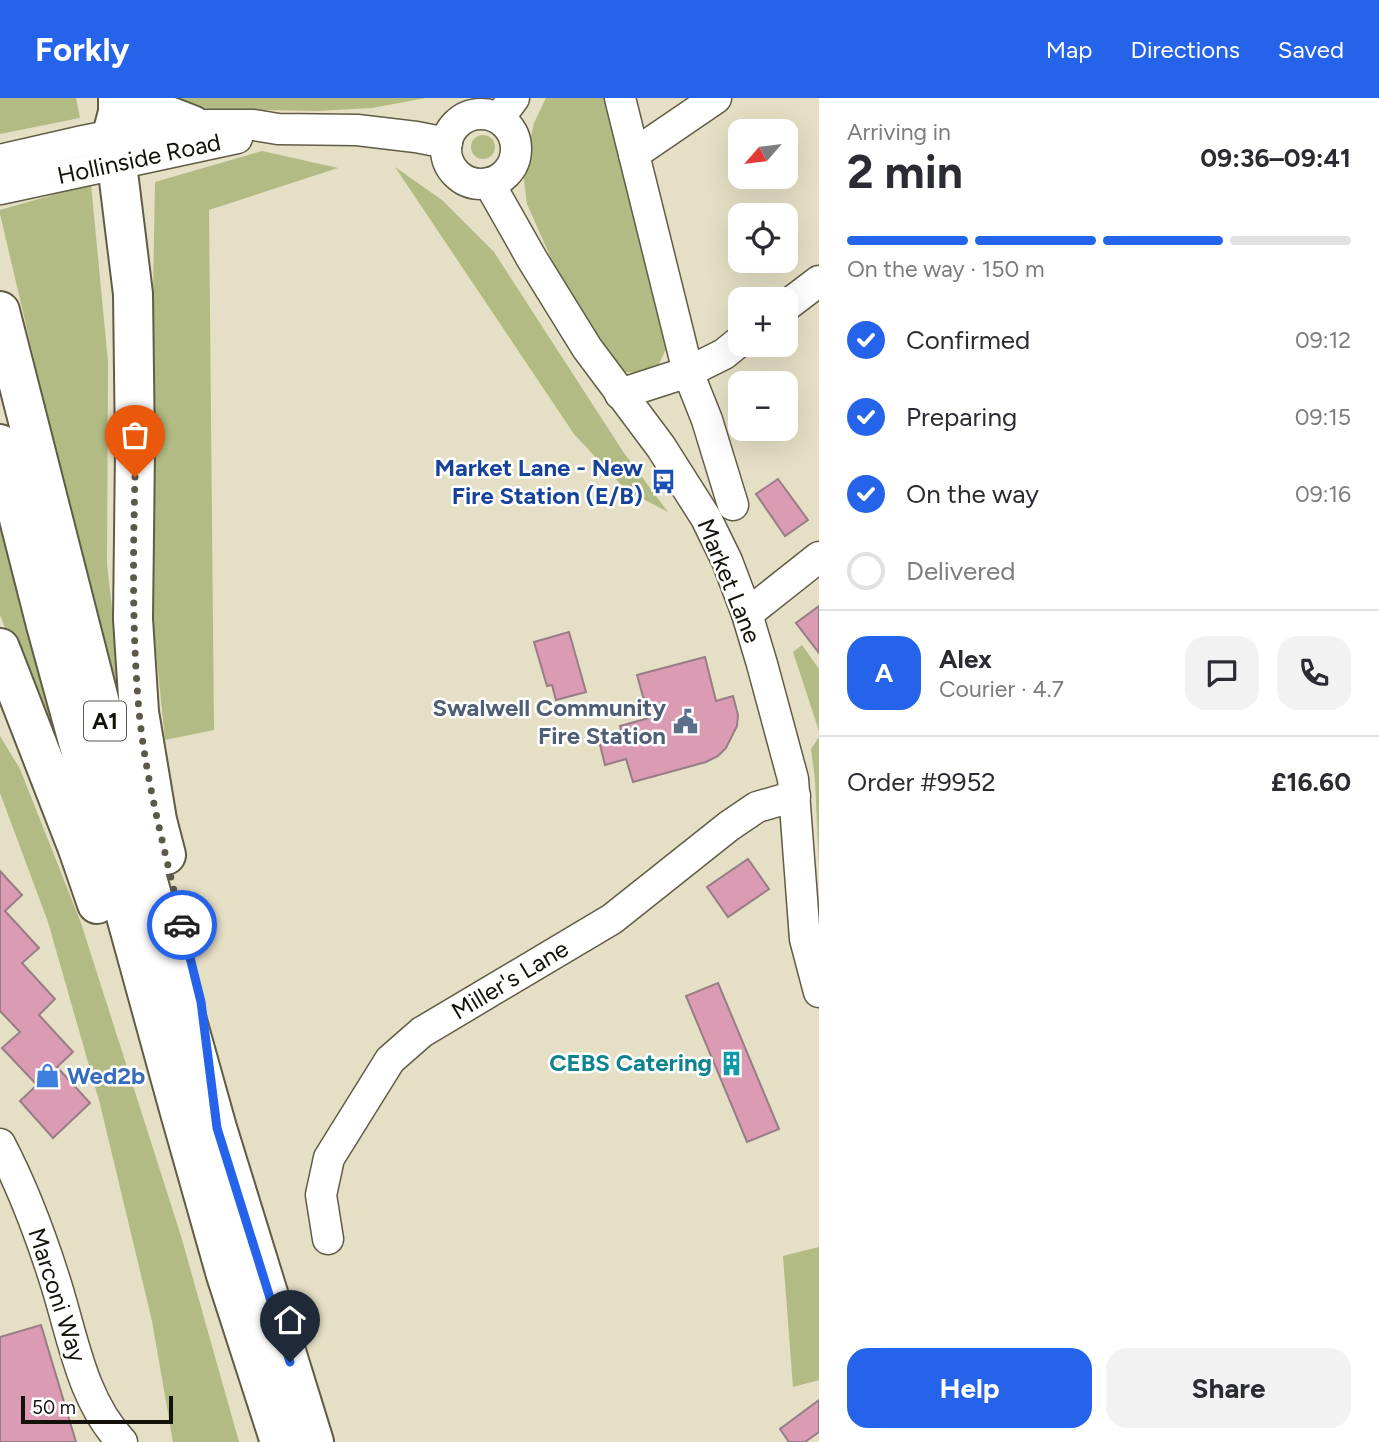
<!DOCTYPE html>
<meta charset="utf-8">
<style>
body{margin:0;font-family:Figtree,sans-serif;background:#f2f2f3;color:#2b2b33;height:100vh;display:flex;flex-direction:column;font-size:26px;white-space:nowrap}
*{box-sizing:border-box;margin:0}
p{font-size:23px;color:#7c7c81}
.icon{flex:none;width:38px;height:38px;fill:none;stroke:currentColor;stroke-width:2;stroke-linecap:round;stroke-linejoin:round}
.map{position:relative;flex:1;overflow:hidden}
.drawer{display:flex;flex-direction:column;background:#fff;width:560px}
.drawer>*{flex:none}
.needle{width:46px;rotate:242deg}
.fabs{position:absolute;left:728px;top:21px;display:grid;gap:14px}
.fabs a{display:grid;place-items:center;width:70px;height:70px;border-radius:14px;background:#fff;box-shadow:0 7px 28px #0002;font-size:35px}
.scale{position:absolute;left:21px;bottom:18px;width:152px;box-sizing:border-box;padding-left:7px;border:4px solid #131108;border-top:0;font-size:19px;line-height:24px;white-space:nowrap;color:#131108;-webkit-text-stroke:5px #fff;paint-order:stroke}
.pin{position:absolute;display:grid;place-items:center;width:60px;height:60px;color:#fff;margin:-72px -30px;border-radius:50% 50% 50% 0;rotate:-45deg;box-shadow:0 0 7px #0007}
.pin .icon{rotate:45deg}
.courier{position:absolute;display:grid;place-items:center;width:70px;height:70px;margin:-35px;border:5px solid #2563eb;border-radius:50%;background:#fff;color:#222;box-shadow:0 2px 9px #0007}
.head em{font-style:normal;font-weight:700}
.head div{display:flex;flex-direction:column-reverse}
.head{display:flex;align-items:center;justify-content:space-between;height:119px;padding:0 28px}
h1{font-size:46px;font-weight:700;line-height:52px}
.bar{display:grid;grid-template-columns:repeat(4,1fr);gap:10px 7px;align-content:center;height:84px;padding:0 28px}
.bar i{height:9px;border-radius:5px;background:#e1e1e2}
.bar .active{background:#2563eb}
.bar p{grid-column:span 4}
.line{display:flex;align-items:center;gap:18px;padding:0 28px;border-top:2px solid #e1e1e2}
.line div{flex:1}
.round{display:grid;place-items:center;flex:none;width:74px;height:74px;border-radius:21px;background:#f2f2f3}
ol{padding:0 28px;list-style:none}
li{display:flex;align-items:center;gap:21px;height:77px}
li p{margin-inline-start:auto}
li .icon{padding:7px;border-radius:50%;background:#2563eb;color:#fff;stroke-width:4}
li:last-child{color:#7c7c81}
li i{width:38px;height:38px;border:4px solid #e1e1e2;border-radius:50%}
.action{display:flex;gap:14px;margin-top:auto;padding:14px 28px}
.action a{flex:1;height:80px;border-radius:21px;background:#2563eb;color:#fff;font-size:28px;font-weight:700;line-height:80px;text-align:center}
.action a+a{background:#f2f2f3;color:#2b2b33}
header{display:flex;align-items:center;gap:42px;box-sizing:border-box;height:98px;padding:0 35px;background:#2563eb;color:#fff}
header strong{font-size:33px}
nav{display:flex;gap:38px;margin-inline-start:auto;font-size:24px}
main{display:flex;flex:1;min-height:0}
.map>svg:first-child{display:block}
.green{fill:#b1bb83}
.building{fill:#db9bb3;stroke:#977d86;stroke-width:2}
.lines{fill:none;stroke-linecap:round;stroke-linejoin:round}
.minor-casing{stroke:#615c45;stroke-width:33}
.highway-casing{stroke:#615c45;stroke-width:42}
.minor{stroke:#fff;stroke-width:30}
.highway{stroke:#fff;stroke-width:38}
.done{stroke:#5c594a;stroke-width:7;stroke-dasharray:0 12.6}
.route{stroke:#2563eb;stroke-width:9}
.labels{text-anchor:middle;stroke-width:5;stroke-linejoin:round;paint-order:stroke}
.shield{fill:#fff;stroke:#5a5852;stroke-width:2}
.shield-label{font-size:23px;font-weight:bold;fill:#131108}
.street-label{font-size:24px;fill:#131108;stroke:#fff}
.transit-label{font-size:24px;font-weight:bold;fill:#164399;stroke:#fff;text-anchor:end}
.service-label{font-size:24px;font-weight:bold;fill:#4e5e75;stroke:#fff;text-anchor:end}
.culture-label{font-size:24px;font-weight:bold;fill:#0d838f;stroke:#fff;text-anchor:end}
.shop-label{font-size:24px;font-weight:bold;fill:#366cbe;stroke:#fff;text-anchor:start}
</style>
<header>
<strong>Forkly</strong>
<nav><a>Map</a><a>Directions</a><a>Saved</a></nav>
</header>
<main>
<div class="map">
<svg width="819" height="1344" viewBox="0 0 819 1344">
<rect width="100%" height="100%" fill="#e5dfc5"/>
<g class="green">
<polygon points="0,0 76,0 80,20 0,36"/>
<polygon points="180,0 426,0 372,10 317,13 208,11"/>
<polygon points="546,0 609,0 668,237 666,251 658,268 641,275 622,274 605,253 554,167 527,106 523,75 534,25"/>
<circle cx="483" cy="49" r="12"/>
<polygon points="262,53 338,70 209,112 214,632 165,642 148,474 155,84"/>
<polygon points="395,69 442,102 494,154 624,355 668,414 626,392 574,336"/>
<polygon points="91,86 108,264 107,466 118,563 125,649 0,116 0,112"/>
<polygon points="0,420 60,658 53,652 0,517"/>
<polygon points="802,547 819,571 819,633 793,554"/>
<polygon points="0,638 20,671 81,825 181,1138 239,1344 173,1344 152,1223 100,1006 48,824 0,695"/>
<polygon points="819,639 819,769 815,682 811,651"/>
<polygon points="819,1149 819,1282 793,1289 783,1158"/>
</g>
<g class="building">
<polygon points="778,381 808,422 785,438 756,396"/>
<polygon points="819,508 819,555 796,525"/>
<polygon points="569,534 586,594 556,602 552,587 547,588 534,544"/>
<polygon points="705,559 716,603 733,598 738,617 737,628 726,650 718,658 706,664 633,684 626,661 605,667 599,643 622,637 620,628 649,620 637,577"/>
<polygon points="748,761 769,791 728,819 707,789"/>
<polygon points="0,773 22,797 5,813 39,850 22,865 55,901 39,917 73,954 57,969 90,1005 53,1040 20,1003 37,987 2,950 20,934 0,913"/>
<polygon points="718,885 779,1031 747,1044 686,898"/>
<polygon points="41,1227 76,1344 0,1344 0,1239"/>
<polygon points="819,1302 819,1334 805,1344 789,1344 780,1331"/>
</g>
<g class="lines">
<defs>
<g id="minor">
<polyline points="620,0 688,274 707,322 733,407"/>
<circle cx="481" cy="51" r="35"/>
<polyline points="499,20 514,0"/>
<polyline points="634,56 716,0"/>
<polyline points="0,62 78,44 149,30 192,27 254,27 278,31 357,32 416,39 447,45"/>
<polyline points="489,85 532,161 587,250 661,349 706,420 727,463 747,516 762,566 793,681 805,841 819,894"/>
<polyline points="0,91 237,40"/>
<polyline points="786,208 819,183"/>
<polyline points="620,296 688,274 724,256 740,243"/>
<polyline points="747,516 819,459"/>
<path d="M0,1046c23,44 41,92 56,140 17,54 26,116 66,158"/>
<polyline points="328,1141 321,1097 329,1060 390,962 422,934 612,821 729,728 757,709 795,698"/>
</g>
<g id="highway">
<polyline points="118,0 118,14 112,37 117,66 133,196 135,352 133,521 139,614 157,722 166,757"/>
<polyline points="145,0 161,15 192,27"/>
<polyline points="0,213 118,676 217,1030 314,1344"/>
<polyline points="0,346 46,527 179,1011 226,1177 280,1344"/>
<polyline points="0,550 78,751 97,806"/>
</g>
</defs>
<use href="#minor" class="minor-casing"/>
<use href="#highway" class="highway-casing"/>
<use href="#minor" class="minor"/>
<use href="#highway" class="highway"/>
</g>
<g class="lines">
<path class="done" d="M135,379c-2,78 -3,156 4,234 7,72 27,143 43,214"/>
<polyline class="route" points="182,827 201,904 217,1030 290,1264"/>
</g>
<defs>
<symbol id="bus-bare" viewBox="-9 -9 18 18"><path d="M-5-6H5V4H4V6H2V4H-2V6H-4V4H-5ZM-3.5-4V0h7V-4ZM-3.5 1.2v1.5H-2V1.2ZM2 1.2v1.5H3.5V1.2Z" fill="#1a4fb4" stroke="#fff" stroke-width="2.5" paint-order="stroke"/></symbol>
<symbol id="civic-bare" viewBox="-9 -9 18 18"><path d="M-.6-6.5H3V-4.5H.6V-3L4-1V1h2V6H-6V1h2V-1L-.6-3ZM-1.2 2.5V6h2.4V2.5Z" fill="#5c6f8a" stroke="#fff" stroke-width="2.5" paint-order="stroke"/></symbol>
<symbol id="building-bare" viewBox="-9 -9 18 18"><path d="M-4-6H4V6H1V3H-1V6H-4ZM-2.5-4.3h1.7v1.8h-1.7ZM.8-4.3h1.7v1.8H.8ZM-2.5-1h1.7V.8h-1.7ZM.8-1h1.7V.8H.8Z" fill="#0f9aa8" stroke="#fff" stroke-width="2.5" paint-order="stroke"/></symbol>
<symbol id="shop-bare" viewBox="-9 -9 18 18"><path d="M-5-2.5h2.3a2.7 3.5 0 0 1 5.4 0H5L5.5 6h-11ZM-1.5-2.5h3a1.5 2.3 0 0 0-3 0Z" fill="#3f7fe0" stroke="#fff" stroke-width="2.5" paint-order="stroke"/></symbol>
</defs>
<g fill-rule="evenodd">
<use href="#bus-bare" x="646" y="366" width="35" height="35"/>
<use href="#civic-bare" x="668" y="606" width="35" height="35"/>
<use href="#building-bare" x="714" y="948" width="35" height="35"/>
<use href="#shop-bare" x="30" y="960" width="35" height="35"/>
</g>
<g class="labels">
<rect class="shield" x="84" y="603.5" width="42" height="39" rx="5"/>
<g class="shield-label">
<text x="105" y="631">A1</text>
</g>
<g class="street-label">
<text transform="translate(139 61) rotate(-12)" y="8">Hollinside Road</text>
<text transform="translate(729 483) rotate(68)" y="8">Market Lane</text>
<text transform="translate(510 882) rotate(-31)" y="8">Miller's Lane</text>
<text transform="translate(57 1197) rotate(72)" y="8">Marconi Way</text>
</g>
<g class="transit-label">
<text x="643" y="378">Market Lane - New<tspan x="643" dy="28">Fire Station (E/B)</tspan></text>
</g>
<g class="service-label">
<text x="666" y="618">Swalwell Community<tspan x="666" dy="28">Fire Station</tspan></text>
</g>
<g class="culture-label">
<text x="712" y="973">CEBS Catering</text>
</g>
<g class="shop-label">
<text x="67" y="986">Wed2b</text>
</g>
</g>
</svg>
<div class="fabs">
<a><svg class="needle" viewBox="-14 -14 28 28"><path d="M0-13l5 13h-10z" fill="#e53935"/><path d="M0 13l5-13h-10z" fill="#7c7c81"/></svg></a>
<a><svg class="icon" aria-label="locate" viewBox="0 0 24 24"><circle cx="12" cy="12" r="6"/><path d="M12 2v4M12 18v4M2 12h4M18 12h4"/></svg></a>
<a>+</a>
<a>−</a>
</div>
<div class="scale">50 m</div>
<div class="pin" style="left:135px;top:379px;background:#ea580c"><svg class="icon" aria-label="bag" viewBox="0 0 24 24"><path d="M5 8h14l-1 12H6zM9 8a3 3 0 0 1 6 0"/></svg></div>
<div class="pin" style="left:290px;top:1264px;background:#1f2937"><svg class="icon" aria-label="home" viewBox="0 0 24 24"><path d="M3 11l9-7 9 7M6 9v11h12V9"/></svg></div>
<div class="courier" style="left:182px;top:827px"><svg class="icon" aria-label="car" viewBox="0 0 24 24"><path d="M5 17H2v-5l4-1 3-4h7l3 4 3 1v5h-3M9 17h6M6 11h13"/><circle cx="7" cy="17" r="2"/><circle cx="17" cy="17" r="2"/></svg></div>
</div>
<section class="drawer">
<div class="head"><div><h1>2 min</h1><p>Arriving in</p></div><em>09:36–09:41</em></div>
<div class="bar"><i class="active"></i><i class="active"></i><i class="active"></i><i></i><p>On the way · 150 m</p></div>
<ol>
<li><svg class="icon" aria-label="check" viewBox="0 0 24 24"><path d="M5 12l5 5 9-10"/></svg>Confirmed<p>09:12</p></li>
<li><svg class="icon" aria-label="check" viewBox="0 0 24 24"><path d="M5 12l5 5 9-10"/></svg>Preparing<p>09:15</p></li>
<li><svg class="icon" aria-label="check" viewBox="0 0 24 24"><path d="M5 12l5 5 9-10"/></svg>On the way<p>09:16</p></li>
<li><i></i>Delivered</li>
</ol>
<div class="line" style="height:126px"><b class="round" style="background:#2563eb;color:#fff">A</b><div><b>Alex</b><p>Courier · 4.7</p></div><a class="round"><svg class="icon" aria-label="chat" viewBox="0 0 24 24"><path d="M4 5h16v11H9l-5 4z"/></svg></a><a class="round"><svg class="icon" aria-label="phone" viewBox="0 0 24 24"><path d="M5 4h4l2 5-3 2q2 4 5 5l2-3 5 2v4C11 20 4 13 5 4z"/></svg></a></div>
<div class="line" style="height:91px"><div>Order #9952</div><b>£16.60</b></div>
<div class="action"><a>Help</a><a>Share</a></div>
</section>
</main>
